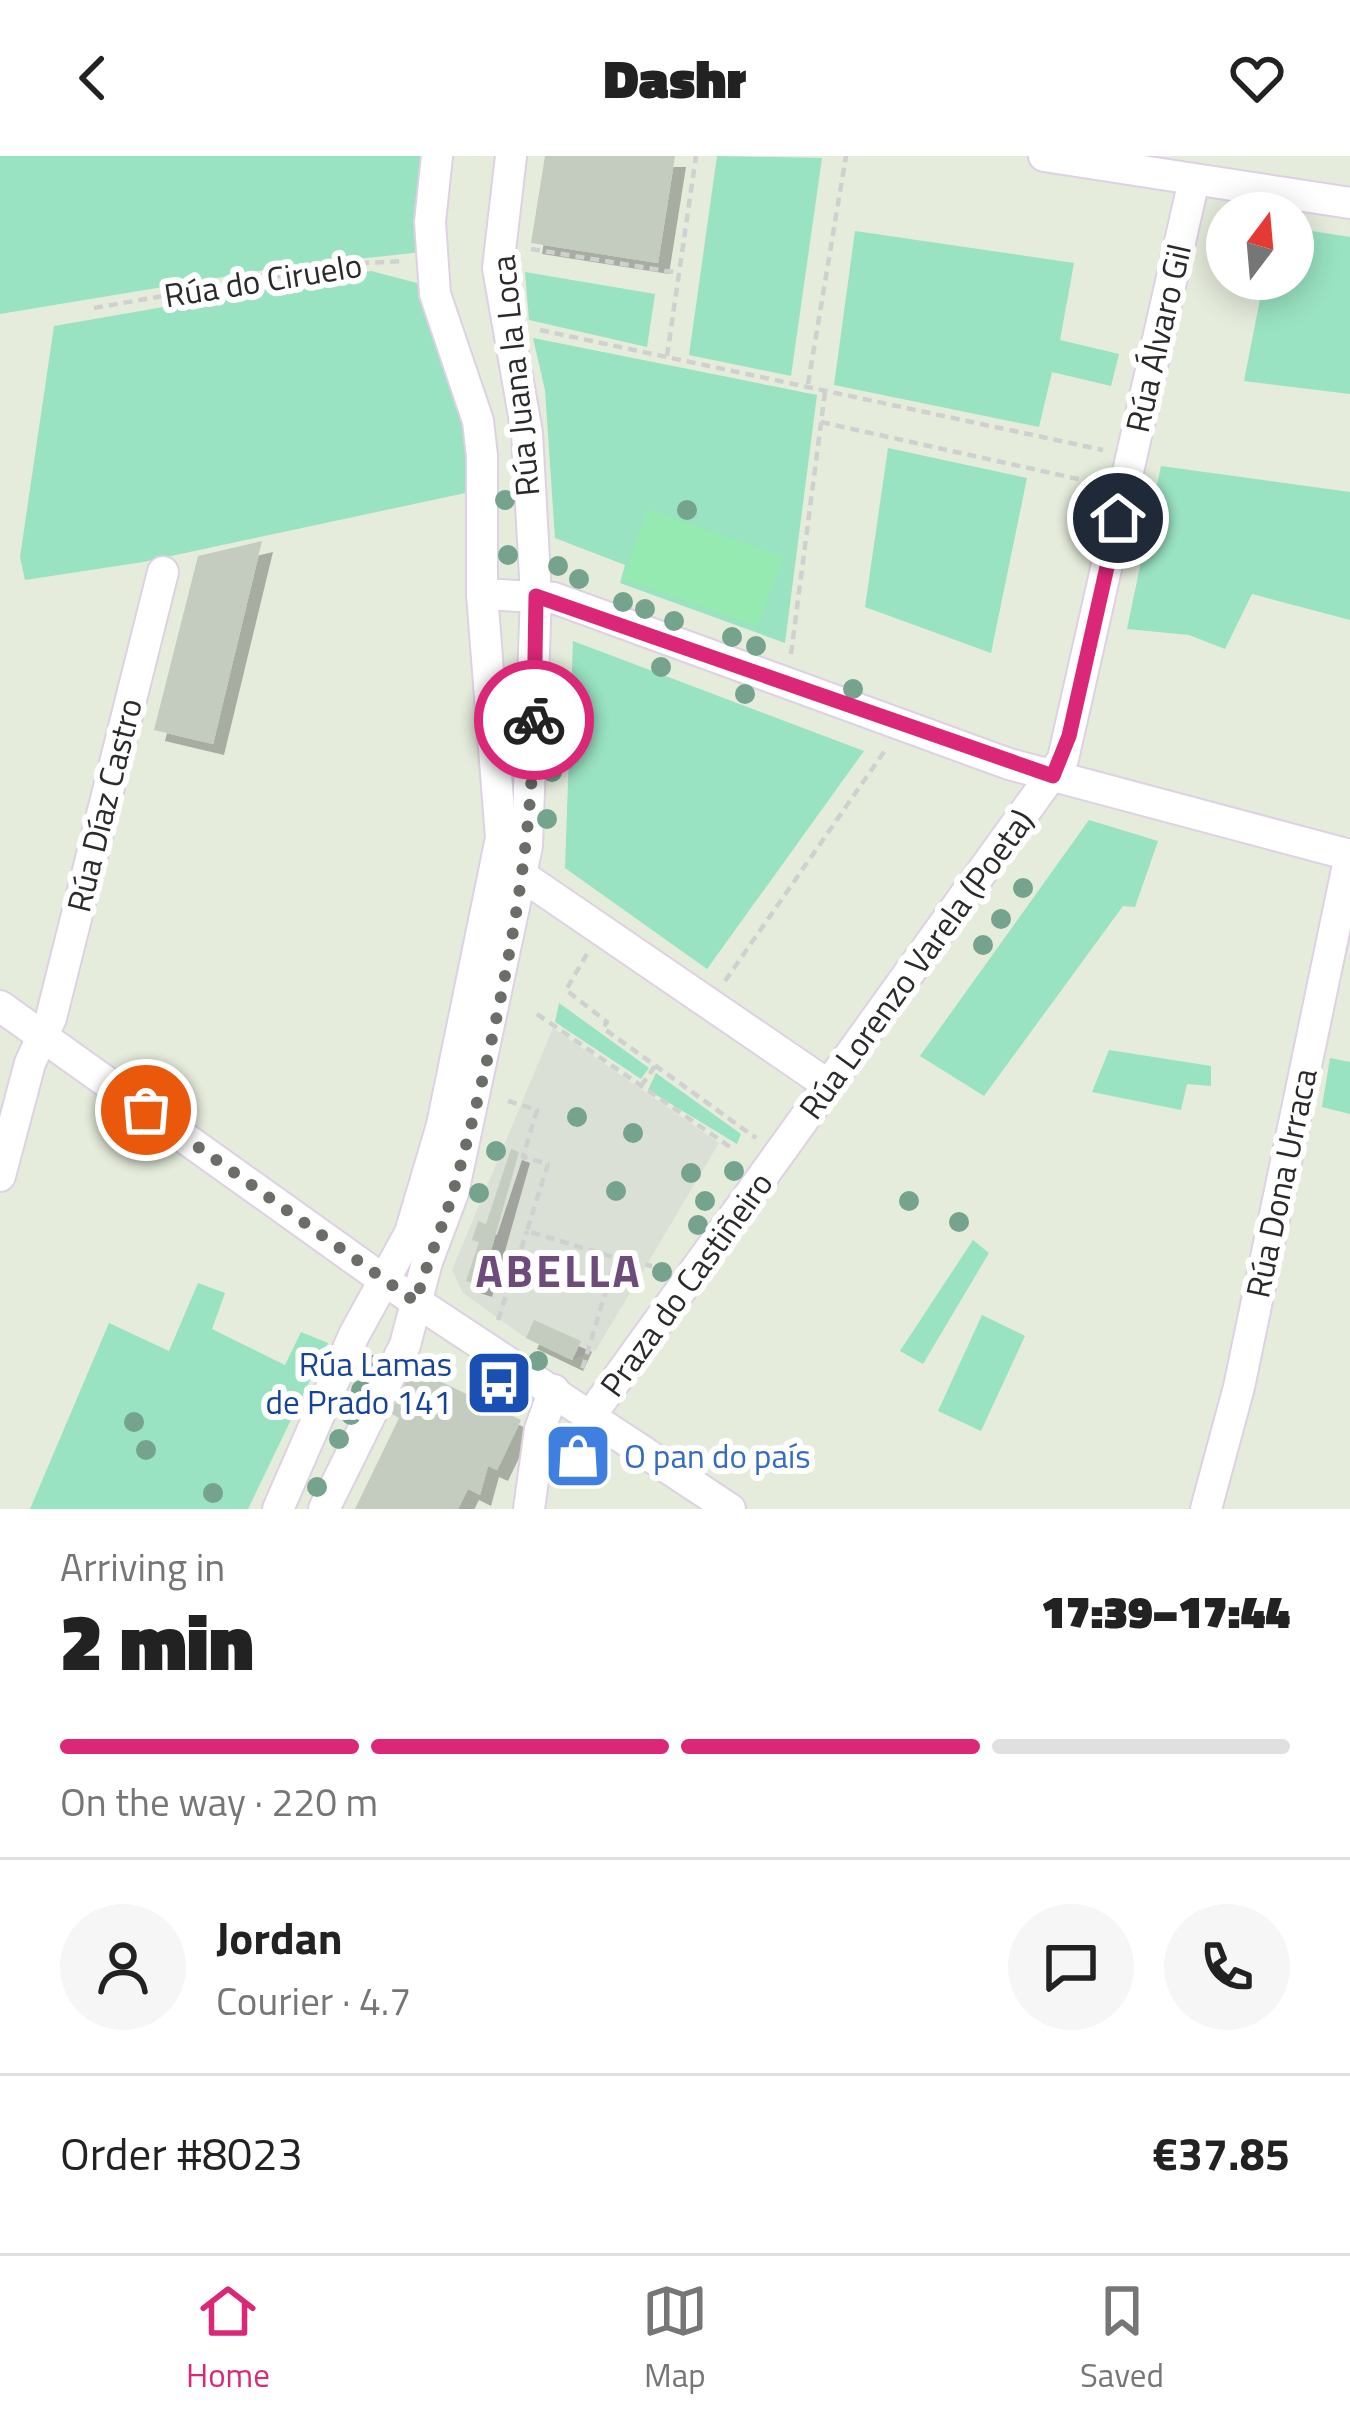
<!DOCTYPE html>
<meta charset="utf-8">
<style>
body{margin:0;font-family:"Titillium Web",sans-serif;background:#f6f6f6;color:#222;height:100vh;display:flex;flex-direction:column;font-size:45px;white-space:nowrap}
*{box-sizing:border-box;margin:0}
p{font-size:39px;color:#767676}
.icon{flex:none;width:66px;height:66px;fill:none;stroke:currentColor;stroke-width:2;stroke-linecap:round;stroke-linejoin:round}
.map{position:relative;height:1353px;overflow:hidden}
.side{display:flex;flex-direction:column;background:#fff;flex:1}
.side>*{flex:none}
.needle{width:78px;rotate:16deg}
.fabs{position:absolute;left:1206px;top:36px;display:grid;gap:24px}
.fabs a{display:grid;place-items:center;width:108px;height:108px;border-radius:50%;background:#fff;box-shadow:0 6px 30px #0003;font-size:60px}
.pin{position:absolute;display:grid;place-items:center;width:102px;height:102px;color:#fff;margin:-51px;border:6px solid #fff;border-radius:50%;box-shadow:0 3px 12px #0007}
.courier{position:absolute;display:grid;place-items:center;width:120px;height:120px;margin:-60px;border:9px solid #db2777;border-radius:50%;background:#fff;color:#222;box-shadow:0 3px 15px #0007}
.headline em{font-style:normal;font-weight:800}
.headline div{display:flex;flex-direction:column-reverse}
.headline{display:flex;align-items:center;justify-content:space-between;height:204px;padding:0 60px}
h1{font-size:78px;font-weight:800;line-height:90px}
.bar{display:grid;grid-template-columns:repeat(4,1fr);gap:18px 12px;align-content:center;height:144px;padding:0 60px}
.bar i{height:15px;border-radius:9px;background:#e0e0e0}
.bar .active{background:#db2777}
.bar p{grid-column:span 4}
.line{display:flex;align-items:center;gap:30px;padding:0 60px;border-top:3px solid #e0e0e0}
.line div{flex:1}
.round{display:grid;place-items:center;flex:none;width:126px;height:126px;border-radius:63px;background:#f6f6f6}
header{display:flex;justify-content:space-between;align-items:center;height:156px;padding:0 60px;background:#fff;font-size:54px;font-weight:800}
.tab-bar{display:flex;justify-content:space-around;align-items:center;height:168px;border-top:3px solid #e0e0e0;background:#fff;font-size:33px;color:#767676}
.tab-bar a{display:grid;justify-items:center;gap:6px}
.tab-bar .active{color:#db2777}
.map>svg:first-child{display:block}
.green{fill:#99e2c2}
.pitch{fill:#94eab0}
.plaza{fill:#dbe0d7}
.building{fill:#c4cbbf;filter:url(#shadow)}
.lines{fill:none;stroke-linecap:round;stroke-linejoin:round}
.street-casing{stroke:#ded1e3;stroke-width:34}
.path{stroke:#d0d0d0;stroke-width:4.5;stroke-dasharray:9 6;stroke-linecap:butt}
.street{stroke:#fff;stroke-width:30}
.tree{fill:#75a38e}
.done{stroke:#6b6e68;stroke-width:12;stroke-dasharray:0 21.6}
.route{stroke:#db2777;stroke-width:15}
.labels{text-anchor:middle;stroke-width:12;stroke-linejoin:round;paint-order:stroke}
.street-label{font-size:33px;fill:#2a2a2a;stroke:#fff}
.transit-label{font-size:33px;fill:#164399;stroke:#fff;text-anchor:end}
.shop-label{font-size:33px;fill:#366cbe;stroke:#fff;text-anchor:start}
.district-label{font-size:45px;font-weight:bold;letter-spacing:3px;fill:#6d4b7b;stroke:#fff}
</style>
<header><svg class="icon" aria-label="back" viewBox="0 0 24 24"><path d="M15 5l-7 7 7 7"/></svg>Dashr<svg class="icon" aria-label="heart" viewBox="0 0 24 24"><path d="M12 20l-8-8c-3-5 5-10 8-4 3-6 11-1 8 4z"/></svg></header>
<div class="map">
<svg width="1350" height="1353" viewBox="0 0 1350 1353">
<defs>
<filter id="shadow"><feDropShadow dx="11" dy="11" stdDeviation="0" flood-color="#0004"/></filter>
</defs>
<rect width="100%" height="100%" fill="#e5ecdc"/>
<g class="green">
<polygon points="0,0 430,0 422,96 283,111 0,158"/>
<polygon points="717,0 822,2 791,220 689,199"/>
<polygon points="1293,72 1350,81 1350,238 1244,225 1264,123 1293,123"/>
<polygon points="855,75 1074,107 1060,184 1119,198 1111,230 1052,216 1039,271 834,229"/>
<polygon points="371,115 417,127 468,275 470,336 143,406 25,424 20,401 54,170"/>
<polygon points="525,116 655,138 647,191 529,164"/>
<polygon points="533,182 817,239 785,487 620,427 625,409 555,382 545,234"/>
<polygon points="888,292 1027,322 991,497 865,451"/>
<polygon points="1161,310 1350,336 1350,464 1252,438 1225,493 1189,479 1127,473"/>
<polygon points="573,485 864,595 707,813 565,712"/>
<polygon points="1089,664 1158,685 1135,751 1123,750 984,940 920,900"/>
<polygon points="559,847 649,912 641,923 555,866"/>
<polygon points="1109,894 1211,910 1211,930 1187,928 1181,954 1092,936"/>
<polygon points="1330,902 1350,906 1350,958 1322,951"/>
<polygon points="656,917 741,978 737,988 648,934"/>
<polygon points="973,1084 989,1097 923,1208 900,1195"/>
<polygon points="198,1127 225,1137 212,1173 285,1209 301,1176 328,1187 248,1353 30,1353 109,1167 169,1195"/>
<polygon points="982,1159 1025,1180 981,1275 938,1255"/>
</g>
<polygon class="pitch" points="648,353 783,401 758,471 623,423"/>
<polygon class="plaza" points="553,872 719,987 596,1194 572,1204 526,1182 463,1137 452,1114"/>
<g class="building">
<polygon points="545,0 675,0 658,107 531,87"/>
<polygon points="262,385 213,588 154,574 198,400"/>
<polygon points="511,993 519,996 481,1130 466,1125 479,1086 472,1084 478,1065 486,1068"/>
<polygon points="534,1164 581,1185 572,1204 526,1182"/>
<polygon points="412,1212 521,1264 497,1314 488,1310 480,1339 468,1333 458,1353 355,1353 399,1262 390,1257"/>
</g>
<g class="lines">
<defs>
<g id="street">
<polyline points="1044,0 1350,47"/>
<polyline points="482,438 554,442 1009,608 1350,699"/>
<polyline points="505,716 521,719 815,920"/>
<polyline points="0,850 385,1125 730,1353"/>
<polyline points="0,1020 30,907 51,862 163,416"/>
<polyline points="591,1259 1063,603 1194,24"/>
<polyline points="278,1353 354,1179 410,1077 442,969 501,682 482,438 482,300 478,265 435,138 430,66 437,0"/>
<polyline points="324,1353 405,1189 427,1106 453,1037 527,690 536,439 527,277 498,112 511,0"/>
<polyline points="529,1353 540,1273 554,1234"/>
<polyline points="1206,1353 1239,1231 1350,699"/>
</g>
</defs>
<use href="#street" class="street-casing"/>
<g class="path">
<polyline points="531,93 679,117"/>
<polyline points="94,152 348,108 402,105"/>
<polyline points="540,174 1103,294"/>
<polyline points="667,200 696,0"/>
<polyline points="808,228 846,0"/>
<polyline points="821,266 1096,327"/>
<polyline points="791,498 825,236"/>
<polyline points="587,798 566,834 607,866 603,872 756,982"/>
<polyline points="725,825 886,593"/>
<polyline points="537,858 733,993"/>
<polyline points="641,930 655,910"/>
<polyline points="508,945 537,954 523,1001 548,1008 527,1075 616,1102 582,1214"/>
<polyline points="616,1102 652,1110"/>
<polyline points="498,1164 527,1075"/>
</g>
<use href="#street" class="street"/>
</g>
<g class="tree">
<circle cx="505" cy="344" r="10"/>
<circle cx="687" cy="354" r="10"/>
<circle cx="508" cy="399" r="10"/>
<circle cx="558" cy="410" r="10"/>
<circle cx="579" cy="423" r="10"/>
<circle cx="623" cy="446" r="10"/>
<circle cx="645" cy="453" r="10"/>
<circle cx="674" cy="465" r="10"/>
<circle cx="732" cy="481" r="10"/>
<circle cx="756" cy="490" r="10"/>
<circle cx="661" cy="511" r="10"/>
<circle cx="553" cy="529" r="10"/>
<circle cx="514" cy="530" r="10"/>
<circle cx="853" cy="533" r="10"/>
<circle cx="745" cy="538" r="10"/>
<circle cx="508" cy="555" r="10"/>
<circle cx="552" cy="563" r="10"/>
<circle cx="552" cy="616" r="10"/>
<circle cx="547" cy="663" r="10"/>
<circle cx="1023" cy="732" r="10"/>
<circle cx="1001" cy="763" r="10"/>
<circle cx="983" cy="789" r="10"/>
<circle cx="577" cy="961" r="10"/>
<circle cx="633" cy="977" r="10"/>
<circle cx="496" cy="995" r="10"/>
<circle cx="734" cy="1015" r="10"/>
<circle cx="691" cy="1017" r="10"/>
<circle cx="616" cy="1035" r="10"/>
<circle cx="479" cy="1037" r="10"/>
<circle cx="705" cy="1045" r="10"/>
<circle cx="909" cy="1045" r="10"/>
<circle cx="959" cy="1066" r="10"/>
<circle cx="698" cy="1069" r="10"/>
<circle cx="662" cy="1116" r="10"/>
<circle cx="538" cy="1205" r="10"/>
<circle cx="372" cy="1209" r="10"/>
<circle cx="361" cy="1234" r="10"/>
<circle cx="351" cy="1259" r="10"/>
<circle cx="134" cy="1266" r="10"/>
<circle cx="339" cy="1283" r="10"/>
<circle cx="146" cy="1294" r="10"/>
<circle cx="317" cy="1331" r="10"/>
<circle cx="213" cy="1337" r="10"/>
</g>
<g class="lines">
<path class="done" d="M146,954l270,192c10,-38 27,-75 38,-113 41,-146 78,-318 80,-469"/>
<polyline class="route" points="534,564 536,440 1053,620 1069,580 1118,362"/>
</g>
<defs>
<symbol id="bus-square" viewBox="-11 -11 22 22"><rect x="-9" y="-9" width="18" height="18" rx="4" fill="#1a4fb4" stroke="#fff"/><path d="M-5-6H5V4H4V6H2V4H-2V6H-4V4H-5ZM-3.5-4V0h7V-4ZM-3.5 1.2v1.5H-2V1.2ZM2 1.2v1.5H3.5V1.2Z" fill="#fff"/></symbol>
<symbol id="shop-square" viewBox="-11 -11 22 22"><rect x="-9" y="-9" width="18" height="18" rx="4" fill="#3f7fe0" stroke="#fff"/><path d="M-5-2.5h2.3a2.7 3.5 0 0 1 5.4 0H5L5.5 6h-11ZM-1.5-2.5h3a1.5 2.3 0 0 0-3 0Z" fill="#fff"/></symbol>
</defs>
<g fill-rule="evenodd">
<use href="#bus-square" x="461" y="1189" width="76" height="76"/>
<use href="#shop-square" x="540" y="1262" width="76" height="76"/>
</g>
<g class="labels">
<g class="street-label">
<text transform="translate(263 124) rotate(-9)" y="12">Rúa do Ciruelo</text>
<text transform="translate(1158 182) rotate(-77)" y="12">Rúa Álvaro Gil</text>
<text transform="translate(515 220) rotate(-96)" y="12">Rúa Juana la Loca</text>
<text transform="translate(104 649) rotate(-76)" y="12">Rúa Díaz Castro</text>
<text transform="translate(916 808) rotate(-54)" y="12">Rúa Lorenzo Varela (Poeta)</text>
<text transform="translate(1281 1027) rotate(-78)" y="12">Rúa Dona Urraca</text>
<text transform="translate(686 1128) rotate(-54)" y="12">Praza do Castiñeiro</text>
</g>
<g class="transit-label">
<text x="452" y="1220">Rúa Lamas<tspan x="452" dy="38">de Prado 141</tspan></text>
</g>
<g class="shop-label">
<text x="624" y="1312">O pan do país</text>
</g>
<g class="district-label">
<text x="559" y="1131">ABELLA</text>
</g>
</g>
</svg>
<div class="fabs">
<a><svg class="needle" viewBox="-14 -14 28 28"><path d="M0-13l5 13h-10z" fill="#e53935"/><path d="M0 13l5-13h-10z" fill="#767676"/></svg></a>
</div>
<div class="pin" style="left:146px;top:954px;background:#ea580c"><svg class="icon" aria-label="bag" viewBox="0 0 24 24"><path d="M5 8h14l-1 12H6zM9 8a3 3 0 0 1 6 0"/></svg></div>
<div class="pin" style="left:1118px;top:362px;background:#1f2937"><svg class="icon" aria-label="home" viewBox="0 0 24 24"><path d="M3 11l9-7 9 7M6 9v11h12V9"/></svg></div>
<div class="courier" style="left:534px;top:564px"><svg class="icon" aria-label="bike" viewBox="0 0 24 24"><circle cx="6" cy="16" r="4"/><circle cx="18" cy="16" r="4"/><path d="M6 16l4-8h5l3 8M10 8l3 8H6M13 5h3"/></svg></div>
</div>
<section class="side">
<div class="headline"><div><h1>2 min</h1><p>Arriving in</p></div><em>17:39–17:44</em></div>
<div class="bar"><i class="active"></i><i class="active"></i><i class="active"></i><i></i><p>On the way · 220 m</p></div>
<div class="line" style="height:216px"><a class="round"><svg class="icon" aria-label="person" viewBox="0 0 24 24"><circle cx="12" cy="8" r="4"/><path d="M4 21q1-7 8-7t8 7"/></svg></a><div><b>Jordan</b><p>Courier · 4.7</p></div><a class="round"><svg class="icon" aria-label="chat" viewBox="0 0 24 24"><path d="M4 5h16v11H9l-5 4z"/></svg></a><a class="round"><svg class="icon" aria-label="phone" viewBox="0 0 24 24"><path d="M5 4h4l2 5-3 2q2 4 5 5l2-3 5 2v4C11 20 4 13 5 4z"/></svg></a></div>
<div class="line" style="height:156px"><div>Order #8023</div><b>€37.85</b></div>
</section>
<nav class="tab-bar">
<a class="active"><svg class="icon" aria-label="home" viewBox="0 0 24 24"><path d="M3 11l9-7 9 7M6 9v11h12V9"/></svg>Home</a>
<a><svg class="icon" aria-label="map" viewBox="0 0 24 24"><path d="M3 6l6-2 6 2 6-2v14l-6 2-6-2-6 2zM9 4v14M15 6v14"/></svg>Map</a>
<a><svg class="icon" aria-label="saved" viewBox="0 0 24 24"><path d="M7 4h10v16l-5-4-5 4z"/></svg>Saved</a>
</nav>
